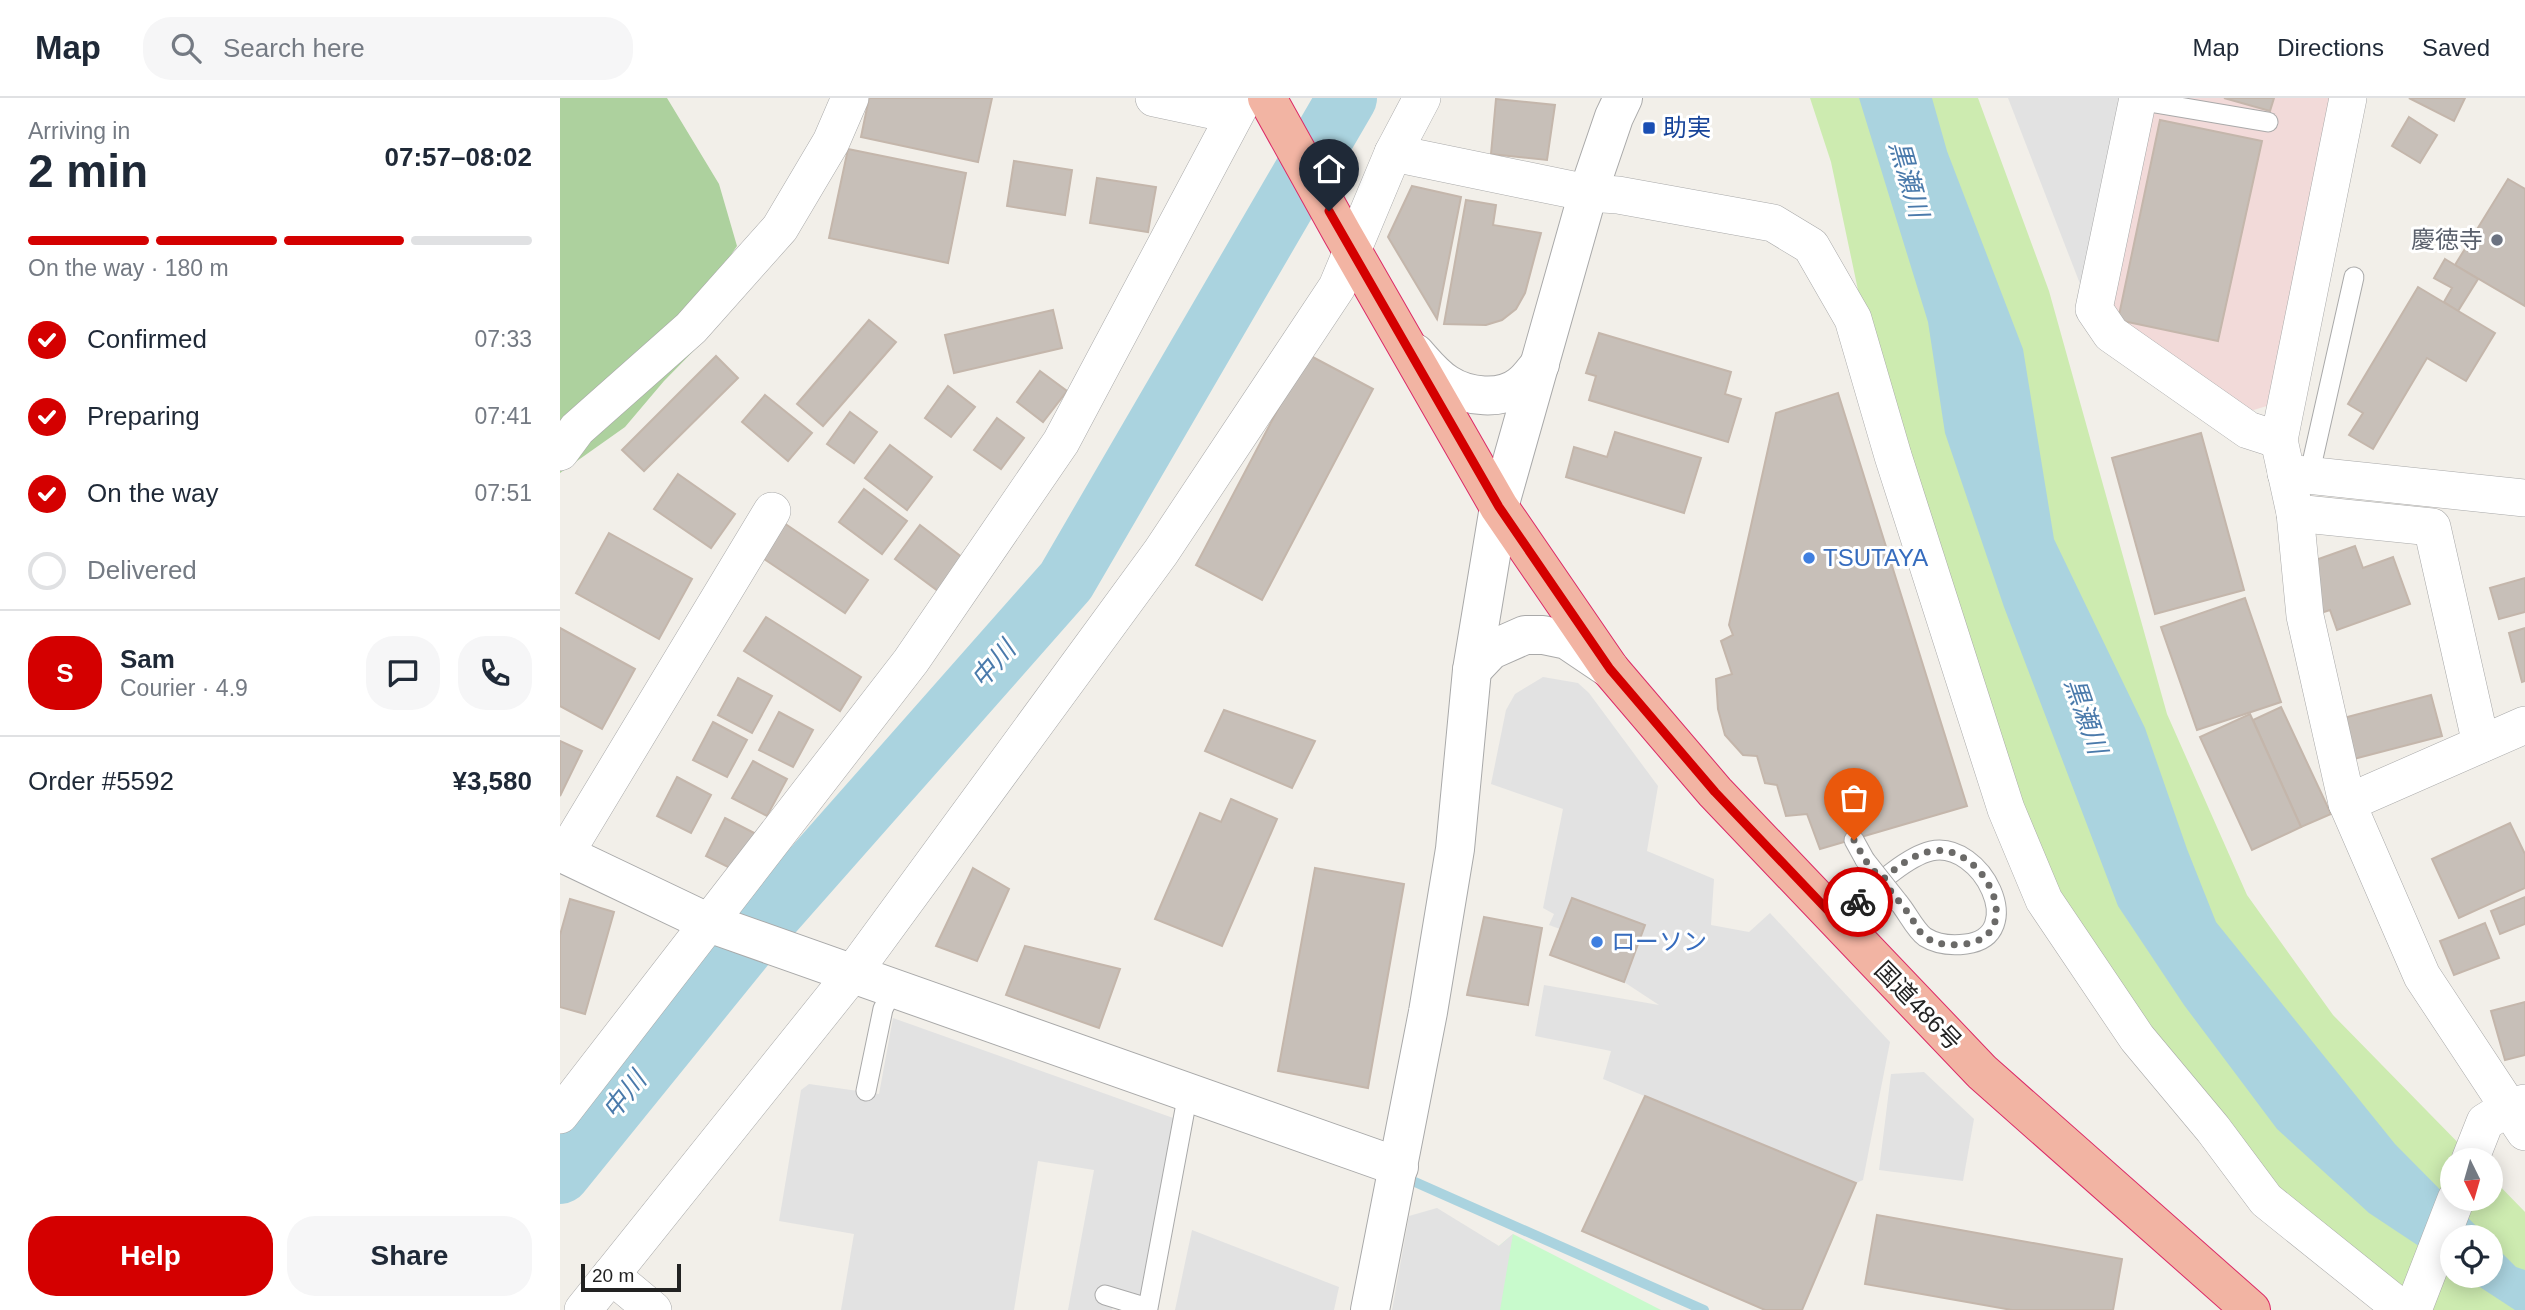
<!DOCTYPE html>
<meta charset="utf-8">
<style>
body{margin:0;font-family:Helvetica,"Noto Sans JP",sans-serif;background:#f6f6f7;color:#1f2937;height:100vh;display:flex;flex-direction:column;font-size:26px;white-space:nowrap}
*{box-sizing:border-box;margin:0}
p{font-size:23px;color:#747a83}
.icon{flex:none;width:38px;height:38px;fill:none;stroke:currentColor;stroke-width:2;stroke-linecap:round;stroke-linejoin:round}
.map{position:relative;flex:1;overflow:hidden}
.panel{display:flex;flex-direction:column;background:#fff;width:560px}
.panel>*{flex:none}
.needle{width:46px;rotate:175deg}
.buttons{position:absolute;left:1880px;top:1050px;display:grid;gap:14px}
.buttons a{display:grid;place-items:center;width:63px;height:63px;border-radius:50%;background:#fff;box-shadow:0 4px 18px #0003;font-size:35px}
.scale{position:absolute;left:21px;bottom:18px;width:100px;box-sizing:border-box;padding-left:7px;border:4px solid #222;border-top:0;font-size:19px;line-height:24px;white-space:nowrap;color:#222;-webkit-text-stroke:5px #fff;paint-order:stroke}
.pin{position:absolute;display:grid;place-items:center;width:60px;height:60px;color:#fff;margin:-72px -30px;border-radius:50% 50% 50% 0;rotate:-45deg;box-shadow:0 0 7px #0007}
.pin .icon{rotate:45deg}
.courier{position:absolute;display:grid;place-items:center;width:70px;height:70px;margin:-35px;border:5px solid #d40000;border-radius:50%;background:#fff;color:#222;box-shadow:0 2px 9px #0007}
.headline em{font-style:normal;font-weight:600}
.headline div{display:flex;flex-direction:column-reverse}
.headline{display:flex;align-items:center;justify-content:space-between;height:119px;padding:0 28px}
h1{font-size:46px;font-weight:600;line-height:52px}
.bar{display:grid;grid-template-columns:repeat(4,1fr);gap:10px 7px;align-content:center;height:84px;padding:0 28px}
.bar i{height:9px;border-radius:5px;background:#e0e1e3}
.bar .active{background:#d40000}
.bar p{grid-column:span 4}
.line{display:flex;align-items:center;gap:18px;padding:0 28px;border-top:2px solid #e0e1e3}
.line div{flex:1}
.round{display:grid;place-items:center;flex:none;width:74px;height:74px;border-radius:28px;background:#f6f6f7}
ol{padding:0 28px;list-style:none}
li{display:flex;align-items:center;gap:21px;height:77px}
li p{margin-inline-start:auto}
li .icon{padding:7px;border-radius:50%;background:#d40000;color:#fff;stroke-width:4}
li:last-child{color:#747a83}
li i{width:38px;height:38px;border:4px solid #e0e1e3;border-radius:50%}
.primary-button{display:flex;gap:14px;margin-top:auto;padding:14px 28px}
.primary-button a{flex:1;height:80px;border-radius:28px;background:#d40000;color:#fff;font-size:28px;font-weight:600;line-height:80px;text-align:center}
.primary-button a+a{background:#f6f6f7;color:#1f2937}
header{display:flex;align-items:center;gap:42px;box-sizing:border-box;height:98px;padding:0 35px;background:#fff;border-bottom:2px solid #e0e1e3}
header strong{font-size:33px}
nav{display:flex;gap:38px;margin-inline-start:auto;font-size:24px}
.search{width:490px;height:63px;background:#f6f6f7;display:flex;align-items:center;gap:18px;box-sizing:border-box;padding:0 24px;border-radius:28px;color:#747a83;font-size:26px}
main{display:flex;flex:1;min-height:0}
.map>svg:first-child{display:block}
.commercial{fill:#f2dad9}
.grass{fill:#cdebb0;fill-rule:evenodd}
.forest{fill:#add19e}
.park{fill:#c8facc}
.parking{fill:#e2e2e2}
.water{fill:#aad3df}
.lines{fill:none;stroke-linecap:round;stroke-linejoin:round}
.stream{stroke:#aad3df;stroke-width:10}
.river{stroke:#aad3df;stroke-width:60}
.building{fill:#c7bfb8;stroke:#c4b6ab;stroke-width:2}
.service-casing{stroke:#a9a9a9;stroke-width:21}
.minor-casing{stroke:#a9a9a9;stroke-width:38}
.tertiary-casing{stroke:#a9a9a9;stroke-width:40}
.trunk-casing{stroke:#dc2a67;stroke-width:40}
.service{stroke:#fff;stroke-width:19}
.minor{stroke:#fff;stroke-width:37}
.tertiary{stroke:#fff;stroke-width:38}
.trunk{stroke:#f2b4a3;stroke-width:38}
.service-bridge-casing{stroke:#a9a9a9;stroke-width:21;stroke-linecap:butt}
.service-bridge{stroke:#fff;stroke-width:19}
.done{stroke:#6b6a68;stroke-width:7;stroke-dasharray:0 12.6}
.route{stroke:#d40000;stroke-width:9}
.transit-dot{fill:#1a4fb4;stroke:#fff;stroke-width:2.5}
.worship-dot{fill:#6b7280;stroke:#fff;stroke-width:2.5}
.shop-dot{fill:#3f7fe0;stroke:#fff;stroke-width:2.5}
.labels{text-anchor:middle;stroke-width:6;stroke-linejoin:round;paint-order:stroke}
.transit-label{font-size:24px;fill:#164399;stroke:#fff;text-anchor:start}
.worship-label{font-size:24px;fill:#5b616d;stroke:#fff;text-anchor:end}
.shop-label{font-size:24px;fill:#366cbe;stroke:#fff;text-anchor:start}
.street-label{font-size:24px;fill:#222;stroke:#fff}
.water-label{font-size:26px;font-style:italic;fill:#4a7aab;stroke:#fff}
</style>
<header>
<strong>Map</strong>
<div class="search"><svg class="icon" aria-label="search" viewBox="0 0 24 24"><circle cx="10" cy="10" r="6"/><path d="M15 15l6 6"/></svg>Search here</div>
<nav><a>Map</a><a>Directions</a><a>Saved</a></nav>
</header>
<main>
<section class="panel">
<div class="headline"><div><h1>2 min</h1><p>Arriving in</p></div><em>07:57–08:02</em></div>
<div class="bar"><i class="active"></i><i class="active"></i><i class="active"></i><i></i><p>On the way · 180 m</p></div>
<ol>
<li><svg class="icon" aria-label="check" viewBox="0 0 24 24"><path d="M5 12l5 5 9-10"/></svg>Confirmed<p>07:33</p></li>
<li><svg class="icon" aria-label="check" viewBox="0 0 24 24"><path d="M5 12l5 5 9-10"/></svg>Preparing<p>07:41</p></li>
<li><svg class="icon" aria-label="check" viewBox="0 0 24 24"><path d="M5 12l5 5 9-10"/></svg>On the way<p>07:51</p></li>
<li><i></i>Delivered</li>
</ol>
<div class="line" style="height:126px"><b class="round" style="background:#d40000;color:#fff">S</b><div><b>Sam</b><p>Courier · 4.9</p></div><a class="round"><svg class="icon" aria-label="chat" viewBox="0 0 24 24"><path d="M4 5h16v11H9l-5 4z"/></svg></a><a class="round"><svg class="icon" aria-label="phone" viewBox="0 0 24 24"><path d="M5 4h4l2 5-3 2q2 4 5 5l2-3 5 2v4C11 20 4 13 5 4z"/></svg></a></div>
<div class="line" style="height:91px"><div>Order #5592</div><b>¥3,580</b></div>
<div class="primary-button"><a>Help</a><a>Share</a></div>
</section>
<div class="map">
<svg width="1965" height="1212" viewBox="0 0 1965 1212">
<rect width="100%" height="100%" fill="#f2efe9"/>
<polygon class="commercial" points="1592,0 1772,0 1710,307 1687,314 1547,219"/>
<path class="grass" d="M1250,0h168l71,193 118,423 80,181 86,120 142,145h-23v39h38v-23l35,36v98h-121l-191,-181 -169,-229 -151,-444 -62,-294zM1892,1139h38v39h-38z"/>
<polygon class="forest" points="0,0 107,0 159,86 177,148 155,181 155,231 104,283 65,329 0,375"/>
<polygon class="park" points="953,1136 1101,1212 940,1212 939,1148"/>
<g class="parking">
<polygon points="1448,0 1569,0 1522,191"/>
<polygon points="983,579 1018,585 1029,595 1098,688 1087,753 1154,781 1151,827 1189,834 1210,815 1330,944 1303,1082 1296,1085 1043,981 1051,953 975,938 984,887 1099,907 1064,884 1085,827 1012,800 1000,831 989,827 994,816 983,810 1003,711 931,686 946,612 955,596"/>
<polygon points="333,920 616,1021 585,1202 556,1193 552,1212 508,1212 534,1072 478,1063 454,1212 281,1212 294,1136 219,1123 241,992 249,986 319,996"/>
<polygon points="1364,974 1414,1021 1403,1083 1319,1072 1331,976"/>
<polygon points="877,1110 939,1148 953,1136 940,1212 832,1212 849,1118"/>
<polygon points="632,1132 779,1189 774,1212 615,1212"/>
</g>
<g class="water">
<polygon points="1299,0 1372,0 1387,53 1463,251 1494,441 1585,630 1627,751 1656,824 1835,1046 1927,1139 1892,1139 1892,1170 1809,1115 1717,1031 1624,907 1558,808 1444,509 1385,335 1368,224"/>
<polygon points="1930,1143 1956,1169 1965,1172 1965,1212 1955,1212 1903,1178 1930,1178"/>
</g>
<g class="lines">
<polyline class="stream" points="855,1084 1144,1212"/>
<polyline class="river" points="0,1076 197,833 506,483 787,0"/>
</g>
<g class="building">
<polygon points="309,0 432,0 418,64 301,39"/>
<polygon points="1664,0 1714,0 1710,13"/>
<polygon points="1849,0 1905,0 1894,23"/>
<polygon points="936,1 995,7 987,62 931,56"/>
<polygon points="1849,19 1877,37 1860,65 1832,48"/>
<polygon points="1600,22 1702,43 1658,243 1558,222"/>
<polygon points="288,51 406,75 388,165 269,140"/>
<polygon points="454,63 512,72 505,117 447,108"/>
<polygon points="537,80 596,89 588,134 530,125"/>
<polygon points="1948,81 1965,91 1965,208 1895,167"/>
<polygon points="852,88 901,99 877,221 828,139"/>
<polygon points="906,102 936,107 933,127 981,135 965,195 956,211 942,222 926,227 884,226"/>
<polygon points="1885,161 1918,181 1898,213 1884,204 1892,190 1874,180"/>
<polygon points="1858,189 1935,235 1906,283 1867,260 1813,351 1789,337 1803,315 1788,306"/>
<polygon points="493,212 502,250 394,275 385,237"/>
<polygon points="309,222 336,244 263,328 237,306"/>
<polygon points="1039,235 1171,274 1165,296 1181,301 1168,344 1029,302 1036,278 1026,275"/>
<polygon points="747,256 813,291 702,502 636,467"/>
<polygon points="156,258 178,280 84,373 62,352"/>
<polygon points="480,273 507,293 483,324 457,304"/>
<polygon points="388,288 415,309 391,339 365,320"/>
<polygon points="1278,295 1407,708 1260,751 1247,716 1226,718 1217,687 1205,685 1197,658 1183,657 1165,637 1158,611 1156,581 1172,576 1161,543 1173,537 1169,527 1216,315"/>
<polygon points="205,297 252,335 228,363 182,324"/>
<polygon points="290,314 317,334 294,365 267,346"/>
<polygon points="437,320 464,340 441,371 414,352"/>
<polygon points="1055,334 1141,360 1124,415 1006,379 1014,349 1047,359"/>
<polygon points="1641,335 1684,492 1595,516 1552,360"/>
<polygon points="330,347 372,379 347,412 305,380"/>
<polygon points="118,376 175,416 151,450 94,411"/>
<polygon points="304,391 347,423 322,456 279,424"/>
<polygon points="224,425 308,482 285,515 201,459"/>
<polygon points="360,427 403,460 378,493 335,461"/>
<polygon points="49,435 132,481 99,541 16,495"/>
<polygon points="1795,448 1803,470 1833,459 1850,506 1777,532 1770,512 1758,516 1753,463"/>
<polygon points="1965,480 1965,514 1939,521 1930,490"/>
<polygon points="1685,500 1721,604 1637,632 1601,529"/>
<polygon points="206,519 301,579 280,613 184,553"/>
<polygon points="0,530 75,571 42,631 0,608"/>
<polygon points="1965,530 1965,583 1962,584 1949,535"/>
<polygon points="178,580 212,598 192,635 158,617"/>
<polygon points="1871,597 1882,638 1786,663 1776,622"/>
<polygon points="1721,609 1771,716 1741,729 1693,622"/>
<polygon points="664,612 755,643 732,690 645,653"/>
<polygon points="219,614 253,632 233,669 199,652"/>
<polygon points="1690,616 1741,729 1692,752 1640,639"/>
<polygon points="153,624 187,642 167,679 133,662"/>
<polygon points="0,643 22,653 0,698"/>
<polygon points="193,663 227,681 207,718 172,700"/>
<polygon points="117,679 151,697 131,735 97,718"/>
<polygon points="671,701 717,721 662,848 595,821 640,715 661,724"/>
<polygon points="165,720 200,738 180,775 146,758"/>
<polygon points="1950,725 1965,756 1965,790 1899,820 1872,761"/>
<polygon points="413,770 449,791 417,863 376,848"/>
<polygon points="755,770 844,786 808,990 718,973"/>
<polygon points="1965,799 1965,826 1940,836 1931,813"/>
<polygon points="1012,800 1085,827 1064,884 990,857"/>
<polygon points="10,801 54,814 25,916 0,909 0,837"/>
<polygon points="924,819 982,830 968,907 907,897"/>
<polygon points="1925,825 1939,860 1894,877 1880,843"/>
<polygon points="465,848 560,871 539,930 446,897"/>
<polygon points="1965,904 1965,957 1945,962 1931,913"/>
<polygon points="1085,998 1296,1085 1242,1212 1205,1212 1022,1133"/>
<polygon points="1317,1117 1562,1161 1553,1212 1452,1212 1305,1186"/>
</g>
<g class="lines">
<defs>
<g id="service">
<polyline points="1577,2 1708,24"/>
<polyline points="1749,378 1794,179"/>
<polyline points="1294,742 1305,762"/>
<path d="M1277,822c24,-20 64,-62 94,-69 51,-11 98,85 35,93 -15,2 -28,1 -41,-7 -10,-7 -18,-25 -26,-34"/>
<polyline points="306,993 323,911 333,891"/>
<polyline points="545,1197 588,1210 628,995"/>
</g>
<g id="minor">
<polyline points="594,0 674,17"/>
<polyline points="1578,0 1534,211 1551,236 1688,332 1719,342"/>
<polyline points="1788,0 1719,342 1735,415 1745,518 1787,705 1862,878 1965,1034"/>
<polyline points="833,55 1028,95 1058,97 1213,125 1251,148 1293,221 1333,358 1446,711 1484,802 1577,940 1653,1031 1706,1102 1843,1212"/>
<polyline points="0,354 17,331 131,230 220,130 271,44 290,0"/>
<polyline points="1726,375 1965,400"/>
<polyline points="1735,415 1872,429 1921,646"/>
<polyline points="1787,705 1965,627"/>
<polyline points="5,756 212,413"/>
<polyline points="0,1017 351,563 501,344 684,0"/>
<polyline points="1910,1062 1925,1024 1949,1009 1965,1005"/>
<polyline points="51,1177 93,1212"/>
<polyline points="23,1212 292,876 601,454 777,189 833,55 862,0"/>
<polyline points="1853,1212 1896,1101"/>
</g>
<g id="tertiary">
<path d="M855,255c10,11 19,23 32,31 20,13 54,17 74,1 7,-5 13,-14 19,-21"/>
<polyline points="912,572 931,552 965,537 983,537 1007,542 1050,571"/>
<polyline points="0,754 149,825 839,1069"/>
<polyline points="810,1212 868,914 895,751 912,572 939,409 1028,95 1054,19 1063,0"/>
</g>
<polyline id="trunk" points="707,0 782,135 939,409 1050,571 1155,694 1422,974 1691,1212"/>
</defs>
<use href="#service" class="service-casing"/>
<use href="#minor" class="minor-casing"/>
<use href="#tertiary" class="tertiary-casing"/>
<use href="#trunk" class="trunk-casing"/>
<use href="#service" class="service"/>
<use href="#minor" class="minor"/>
<use href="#tertiary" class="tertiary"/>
<use href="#trunk" class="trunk"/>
<defs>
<polyline id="service-bridge" points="1305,762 1339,805"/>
</defs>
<use href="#service-bridge" class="service-bridge-casing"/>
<use href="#service-bridge" class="service-bridge"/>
</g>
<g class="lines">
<path class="done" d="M1294,742l11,20c15,18 30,36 44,54 5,7 9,17 15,22 12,9 27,10 41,8 64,-9 18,-102 -33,-93 -30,5 -52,33 -74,51"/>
<polyline class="route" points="769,113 939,409 1050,571 1155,694 1277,822 1298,804"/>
</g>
<rect class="transit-dot" x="1082" y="23" width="14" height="14" rx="3.5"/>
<circle class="worship-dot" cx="1937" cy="142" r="7"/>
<g class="shop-dot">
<circle cx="1249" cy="460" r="7"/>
<circle cx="1037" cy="844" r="7"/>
</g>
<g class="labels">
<g class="transit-label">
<text x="1103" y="38">助実</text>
</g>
<g class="worship-label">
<text x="1923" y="150">慶徳寺</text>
</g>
<g class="shop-label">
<text x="1263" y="468">TSUTAYA</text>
<text x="1051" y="852">ローソン</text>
</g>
<g class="street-label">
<text transform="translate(1358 908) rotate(46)" y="8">国道486号</text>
</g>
<g class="water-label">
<text transform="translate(1349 81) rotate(74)" y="9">黒瀬川</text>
<text transform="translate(433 566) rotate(-49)" y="9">中川</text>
<text transform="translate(1526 618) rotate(71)" y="9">黒瀬川</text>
<text transform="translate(64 997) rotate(-51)" y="9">中川</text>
</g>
</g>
</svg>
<div class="buttons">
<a><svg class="needle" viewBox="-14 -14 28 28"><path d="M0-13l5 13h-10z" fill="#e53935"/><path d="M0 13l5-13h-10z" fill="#747a83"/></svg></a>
<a><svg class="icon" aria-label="locate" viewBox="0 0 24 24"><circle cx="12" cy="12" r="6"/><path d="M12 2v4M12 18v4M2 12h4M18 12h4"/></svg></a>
</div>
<div class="scale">20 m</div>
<div class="pin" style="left:1294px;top:742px;background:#ea580c"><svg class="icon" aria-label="bag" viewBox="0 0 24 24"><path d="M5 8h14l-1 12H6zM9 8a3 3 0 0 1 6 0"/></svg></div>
<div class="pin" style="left:769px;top:113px;background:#1f2937"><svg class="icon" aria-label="home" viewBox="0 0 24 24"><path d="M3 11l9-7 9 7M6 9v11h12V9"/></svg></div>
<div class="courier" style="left:1298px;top:804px"><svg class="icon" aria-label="bike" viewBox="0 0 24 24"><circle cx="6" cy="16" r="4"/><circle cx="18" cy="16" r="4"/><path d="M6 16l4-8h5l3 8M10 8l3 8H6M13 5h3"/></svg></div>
</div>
</main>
